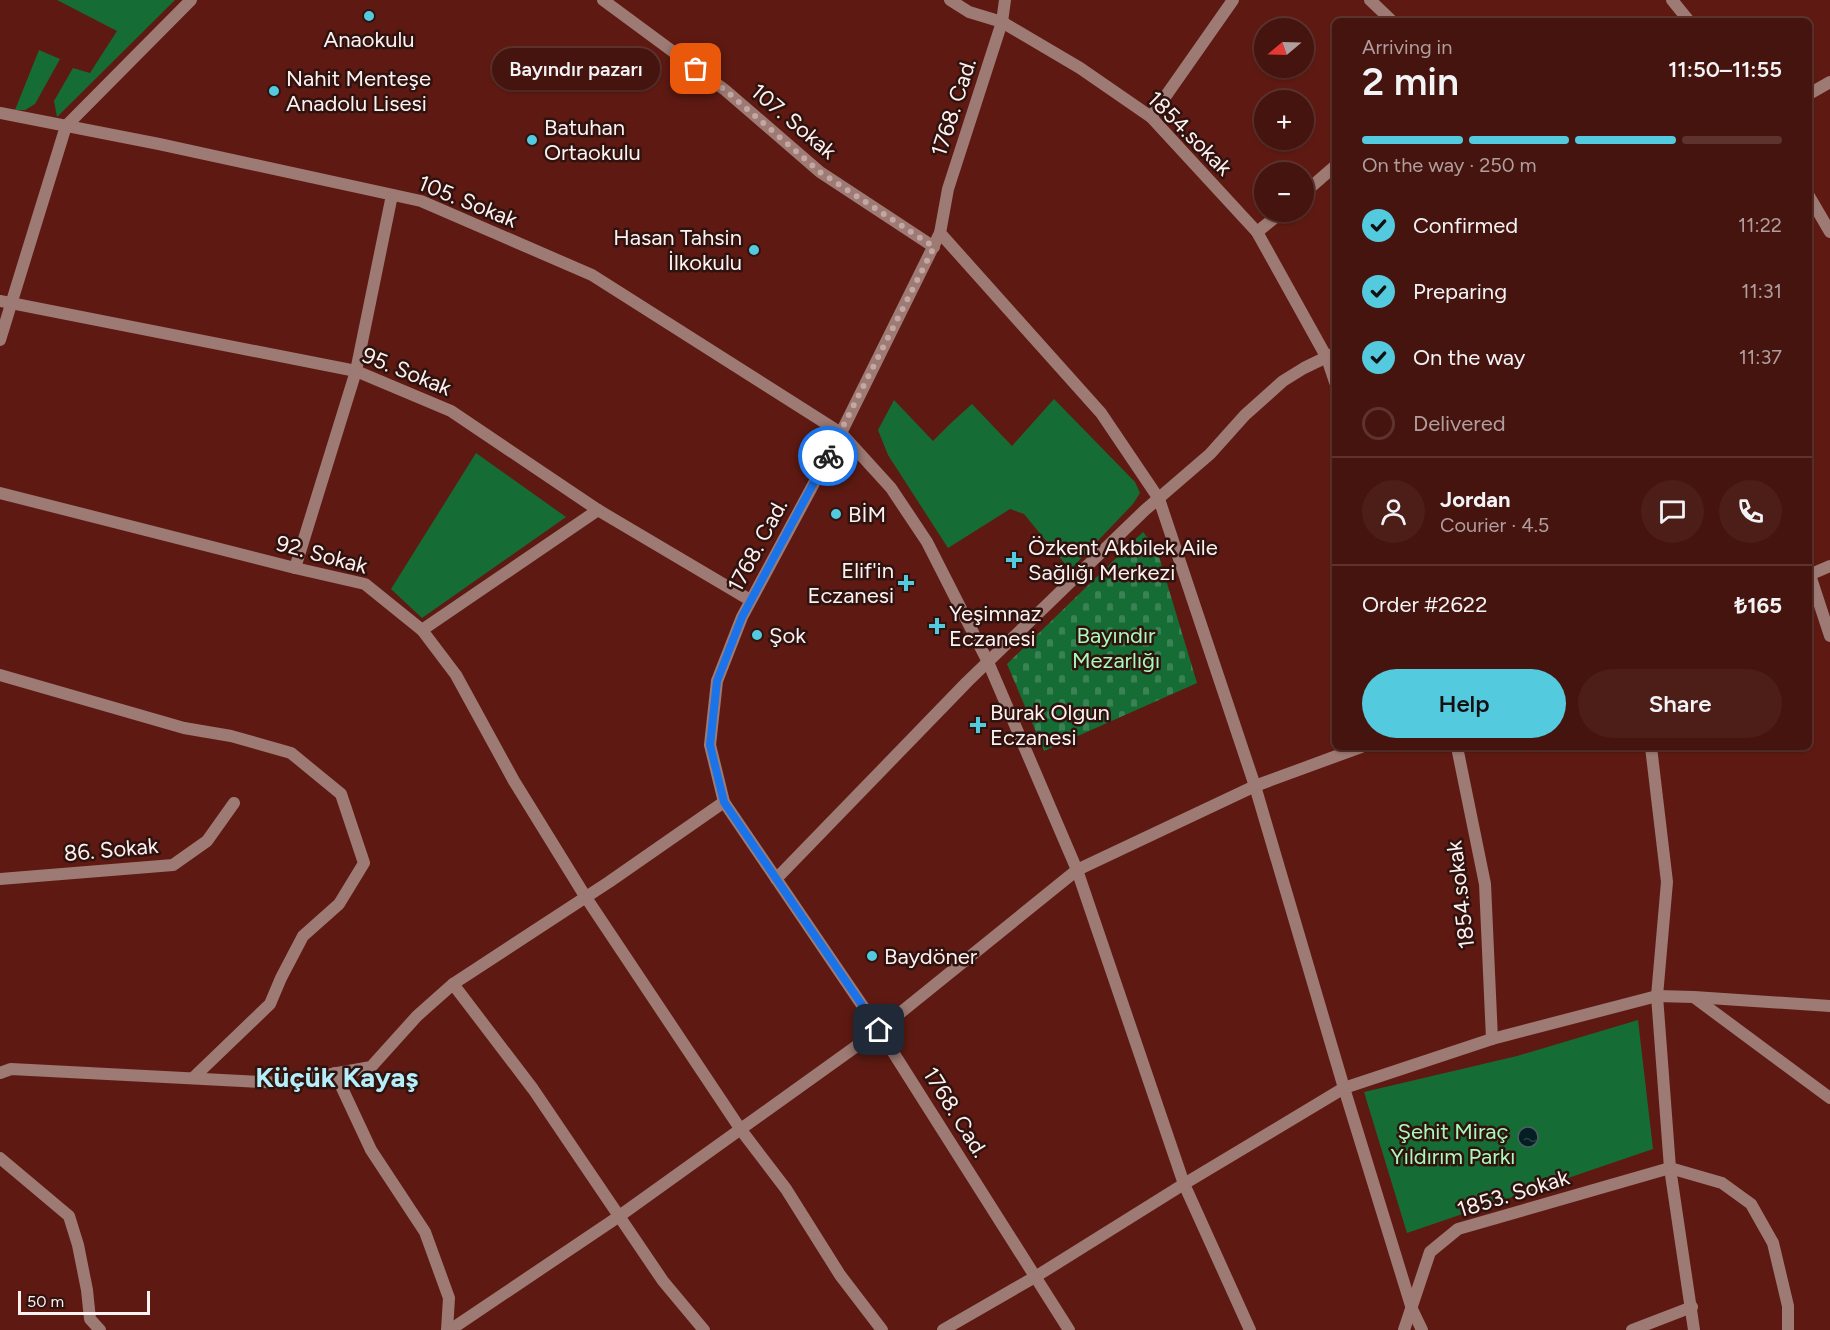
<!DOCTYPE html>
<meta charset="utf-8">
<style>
body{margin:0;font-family:Figtree,sans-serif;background:#4d1d17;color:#f1f3f6;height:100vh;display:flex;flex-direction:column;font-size:22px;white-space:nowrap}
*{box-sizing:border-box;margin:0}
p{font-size:20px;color:#b09e9e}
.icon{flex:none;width:33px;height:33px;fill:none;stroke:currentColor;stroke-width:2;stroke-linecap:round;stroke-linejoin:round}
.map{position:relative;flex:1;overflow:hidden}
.details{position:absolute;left:1332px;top:18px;width:480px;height:732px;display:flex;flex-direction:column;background:#46140e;border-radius:9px;box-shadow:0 2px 4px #0004,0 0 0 2px #5e332e}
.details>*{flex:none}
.needle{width:39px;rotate:251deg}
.fabs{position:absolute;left:1254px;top:18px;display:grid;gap:12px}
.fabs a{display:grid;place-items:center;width:60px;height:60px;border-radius:50%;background:#46140e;box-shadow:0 2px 4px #0004,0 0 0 2px #5e332e;font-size:30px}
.scale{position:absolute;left:18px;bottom:15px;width:132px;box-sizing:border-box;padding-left:6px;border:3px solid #fbf2f1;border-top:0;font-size:16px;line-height:21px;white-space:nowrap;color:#fbf2f1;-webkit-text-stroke:4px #30120e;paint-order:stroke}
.pin{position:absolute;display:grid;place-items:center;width:51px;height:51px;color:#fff;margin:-26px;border-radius:12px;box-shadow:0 3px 9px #0006}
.courier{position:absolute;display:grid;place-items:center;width:60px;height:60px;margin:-30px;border:4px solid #1a73e8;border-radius:50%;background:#fff;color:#222;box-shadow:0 2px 8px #0007}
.bubble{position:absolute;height:42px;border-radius:21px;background:#46140e;box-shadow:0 2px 4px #0004,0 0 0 2px #5e332e;font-size:20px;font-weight:600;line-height:42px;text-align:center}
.head em{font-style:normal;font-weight:600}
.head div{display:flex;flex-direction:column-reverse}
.head{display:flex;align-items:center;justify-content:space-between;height:102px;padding:0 30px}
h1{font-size:39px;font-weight:600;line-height:45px}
.bar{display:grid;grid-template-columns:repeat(4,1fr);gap:9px 6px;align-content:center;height:72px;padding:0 30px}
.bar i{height:8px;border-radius:4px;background:#5e332e}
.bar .current{background:#54cade}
.bar p{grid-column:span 4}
.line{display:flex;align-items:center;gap:15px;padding:0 30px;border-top:2px solid #5e332e}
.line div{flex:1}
.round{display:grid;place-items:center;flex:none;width:63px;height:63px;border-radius:32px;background:#4d1d17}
ol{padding:0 30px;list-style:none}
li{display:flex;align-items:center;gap:18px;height:66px}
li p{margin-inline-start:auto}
li .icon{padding:6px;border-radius:50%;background:#54cade;color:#111;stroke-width:4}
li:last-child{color:#b09e9e}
li i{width:33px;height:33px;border:3px solid #5e332e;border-radius:50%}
.button{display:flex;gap:12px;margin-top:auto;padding:12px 30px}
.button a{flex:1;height:69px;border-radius:36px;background:#54cade;color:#111;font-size:24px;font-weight:600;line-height:69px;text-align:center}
.button a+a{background:#4d1d17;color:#f1f3f6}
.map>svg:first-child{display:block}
.green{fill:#156d35}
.cemetery{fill:url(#cemetery-stones)}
.water{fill:url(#water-ripples);stroke:#4e5e62;stroke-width:1.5}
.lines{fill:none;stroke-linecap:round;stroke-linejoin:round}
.minor{stroke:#9d7a73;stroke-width:12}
.done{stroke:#c4a6a3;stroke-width:6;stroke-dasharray:0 10.8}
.route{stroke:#1a73e8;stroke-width:8}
.poi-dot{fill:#54cade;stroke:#30120e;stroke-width:2}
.labels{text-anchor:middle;stroke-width:5;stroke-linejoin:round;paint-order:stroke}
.poi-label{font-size:22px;fill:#fbf2f1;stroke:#30120e;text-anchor:start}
.street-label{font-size:22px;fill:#fbf2f1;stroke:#30120e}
.park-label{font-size:22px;fill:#a8faba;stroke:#30120e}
.district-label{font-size:28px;font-weight:bold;fill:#b5eff9;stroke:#30120e}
</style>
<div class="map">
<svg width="1830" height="1330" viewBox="0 0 1830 1330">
<defs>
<pattern id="cemetery-stones" width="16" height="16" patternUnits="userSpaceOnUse" patternTransform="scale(1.5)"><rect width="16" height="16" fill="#156d35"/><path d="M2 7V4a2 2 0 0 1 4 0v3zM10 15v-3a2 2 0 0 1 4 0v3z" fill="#388253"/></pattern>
<pattern id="water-ripples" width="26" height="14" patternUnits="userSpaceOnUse" patternTransform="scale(1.5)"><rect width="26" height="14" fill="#041f24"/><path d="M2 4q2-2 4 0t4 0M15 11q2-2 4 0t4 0" fill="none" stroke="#2a4044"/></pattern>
</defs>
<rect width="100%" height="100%" fill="#5e1a12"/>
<g class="green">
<polygon points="57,0 175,0 57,117 54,101 73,68 90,73 117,31"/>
<polygon points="39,50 60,59 35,104 25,110 15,110"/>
<polygon points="1054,399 1135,482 1140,493 1133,504 1070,570 1024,514 1010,509 948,548 888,455 878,430 894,400 933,441 951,423 972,404 1012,446"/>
<polygon points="476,453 566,517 422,618 391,589"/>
<polygon points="1638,1020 1653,1149 1407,1233 1364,1092 1517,1056"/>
</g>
<polygon class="cemetery" points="1143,532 1157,550 1197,683 1044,751 1007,664"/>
<circle class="water" cx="1528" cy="1137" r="10"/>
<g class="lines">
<g class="minor">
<polyline points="603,0 725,90 820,172 934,247"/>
<polyline points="950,0 969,12 1002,22 1080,68 1151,117 1257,232 1327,358 1335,382"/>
<polyline points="1005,0 1002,22 948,189 940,233 841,433 742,617 717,681 710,745 724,802 879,1030 1069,1330"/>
<polyline points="1370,0 1392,21"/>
<polyline points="1672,0 1689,21"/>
<polyline points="1809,94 1830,82"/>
<polyline points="0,113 159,144 421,201 592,275 841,433 891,488 927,542 988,662 1077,870 1184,1184 1250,1330"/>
<polyline points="1151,117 1233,0"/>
<polyline points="1304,193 1335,166"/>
<polyline points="1809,196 1830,232"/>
<polyline points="1257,232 1282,212"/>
<polyline points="940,233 1101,413 1159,499 1255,786 1344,1088 1412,1309 1422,1330"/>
<polyline points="0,301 356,371 451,411 598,510 750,600"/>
<polyline points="0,340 66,126 191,0"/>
<polyline points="0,493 295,568 365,584 422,630 456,675 514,781 585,896 741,1130 786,1189 840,1275 882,1330"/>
<polyline points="295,568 356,371 392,195"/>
<polyline points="1809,572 1830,636"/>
<polyline points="1809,575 1830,566"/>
<polyline points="422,630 598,510"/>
<polyline points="0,675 184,728 231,736 291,753 341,794 364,863 339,904 303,936 281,978 270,1004 194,1077"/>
<polyline points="1457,747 1485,884 1492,1039"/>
<polyline points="1651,747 1667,882 1657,996 1670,1168 1694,1330"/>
<polyline points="0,879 173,865 207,841 234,803"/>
<polyline points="776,879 967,682 1145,510 1210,454 1245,415 1283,381 1304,368 1335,353"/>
<polyline points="453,984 533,1089 663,1281 704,1330"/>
<polyline points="1695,998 1830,1098"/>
<polyline points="0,1073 11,1069 281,1083 371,1067 417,1016 453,984 609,882 724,802"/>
<polyline points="335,1073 371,1150 425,1232 449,1298 447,1330"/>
<polyline points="0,1158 69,1216 78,1245 87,1290 90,1319 100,1330"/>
<polyline points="450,1330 618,1217 879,1030 1077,870 1255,786 1361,747"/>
<polyline points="943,1330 1035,1277 1184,1184 1344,1088 1492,1039 1657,996 1694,997 1830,1006"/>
<polyline points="1404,1330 1430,1252 1458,1229 1670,1168 1722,1183 1751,1204 1773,1243 1788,1306 1788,1330"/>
<polyline points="1632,1330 1692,1307"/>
</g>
</g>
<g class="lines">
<polyline class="done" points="696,69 725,90 820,172 934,247 828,456"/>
<polyline class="route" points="828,456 742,617 717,681 710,745 724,802 879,1030"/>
</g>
<g class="poi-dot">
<circle cx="369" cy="16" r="6"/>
<circle cx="274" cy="91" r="6"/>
<circle cx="532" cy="140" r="6"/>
<circle cx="754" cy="250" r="6"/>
<circle cx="836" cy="514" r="6"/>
<path d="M1011 551h6v6h6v6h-6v6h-6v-6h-6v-6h6z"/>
<path d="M903 574h6v6h6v6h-6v6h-6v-6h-6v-6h6z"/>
<path d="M934 617h6v6h6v6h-6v6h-6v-6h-6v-6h6z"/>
<circle cx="757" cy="635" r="6"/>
<path d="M975 716h6v6h6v6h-6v6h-6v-6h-6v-6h6z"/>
<circle cx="872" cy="956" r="6"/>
</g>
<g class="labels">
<g class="poi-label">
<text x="369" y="47" text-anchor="middle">Anaokulu</text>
<text x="286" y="86">Nahit Menteşe<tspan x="286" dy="25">Anadolu Lisesi</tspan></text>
<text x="544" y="135">Batuhan<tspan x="544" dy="25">Ortaokulu</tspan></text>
<text x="742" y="245" text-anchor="end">Hasan Tahsin<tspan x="742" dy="25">İlkokulu</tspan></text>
<text x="848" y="522">BİM</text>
<text x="1028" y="555">Özkent Akbilek Aile<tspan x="1028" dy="25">Sağlığı Merkezi</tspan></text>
<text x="894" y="578" text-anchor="end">Elif'in<tspan x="894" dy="25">Eczanesi</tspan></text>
<text x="949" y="621">Yeşimnaz<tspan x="949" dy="25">Eczanesi</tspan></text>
<text x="769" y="643">Şok</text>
<text x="990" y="720">Burak Olgun<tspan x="990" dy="25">Eczanesi</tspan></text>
<text x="884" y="964">Baydöner</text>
</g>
<g class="street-label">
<text transform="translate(953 107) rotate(-72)" y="8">1768. Cad.</text>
<text transform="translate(794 121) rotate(40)" y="8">107. Sokak</text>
<text transform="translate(1190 133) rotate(45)" y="8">1854.sokak</text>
<text transform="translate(468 201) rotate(22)" y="8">105. Sokak</text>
<text transform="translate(407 371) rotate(22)" y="8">95. Sokak</text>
<text transform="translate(757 545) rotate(-62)" y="8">1768. Cad.</text>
<text transform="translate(322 554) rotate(15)" y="8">92. Sokak</text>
<text transform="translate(111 849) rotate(-5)" y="8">86. Sokak</text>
<text transform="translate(1460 895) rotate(-97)" y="8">1854.sokak</text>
<text transform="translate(956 1112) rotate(58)" y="8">1768. Cad.</text>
<text transform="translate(1513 1193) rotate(-17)" y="8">1853. Sokak</text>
</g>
<g class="park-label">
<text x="1116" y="643">Bayındır<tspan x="1116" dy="25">Mezarlığı</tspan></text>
<text x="1453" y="1139">Şehit Miraç<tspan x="1453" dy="25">Yıldırım Parkı</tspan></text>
</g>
<g class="district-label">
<text x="337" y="1087">Küçük Kayaş</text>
</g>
</g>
</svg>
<div class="fabs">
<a><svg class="needle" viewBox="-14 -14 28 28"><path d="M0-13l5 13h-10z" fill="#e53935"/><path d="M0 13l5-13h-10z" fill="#b09e9e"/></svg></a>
<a>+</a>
<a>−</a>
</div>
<div class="scale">50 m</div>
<div class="pin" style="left:696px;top:69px;background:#ea580c"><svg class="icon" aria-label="bag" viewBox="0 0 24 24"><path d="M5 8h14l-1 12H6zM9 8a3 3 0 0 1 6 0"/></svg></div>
<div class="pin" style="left:879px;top:1030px;background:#1f2937"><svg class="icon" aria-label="home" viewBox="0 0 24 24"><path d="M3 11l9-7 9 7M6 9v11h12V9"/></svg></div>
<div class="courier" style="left:828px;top:456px"><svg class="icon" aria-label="bike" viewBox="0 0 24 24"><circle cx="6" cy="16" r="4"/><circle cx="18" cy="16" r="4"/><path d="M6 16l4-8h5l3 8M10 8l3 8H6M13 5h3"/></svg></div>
<div class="bubble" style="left:492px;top:48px;width:168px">Bayındır pazarı</div>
<section class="details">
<div class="head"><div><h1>2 min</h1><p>Arriving in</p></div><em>11:50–11:55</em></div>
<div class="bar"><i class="current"></i><i class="current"></i><i class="current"></i><i></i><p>On the way · 250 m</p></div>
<ol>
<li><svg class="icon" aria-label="check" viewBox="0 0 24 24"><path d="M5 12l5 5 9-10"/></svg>Confirmed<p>11:22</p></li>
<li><svg class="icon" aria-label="check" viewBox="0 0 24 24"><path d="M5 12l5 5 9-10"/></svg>Preparing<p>11:31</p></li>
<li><svg class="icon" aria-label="check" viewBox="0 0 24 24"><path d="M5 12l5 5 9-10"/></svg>On the way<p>11:37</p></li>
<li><i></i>Delivered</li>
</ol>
<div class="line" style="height:108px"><a class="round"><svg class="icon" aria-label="person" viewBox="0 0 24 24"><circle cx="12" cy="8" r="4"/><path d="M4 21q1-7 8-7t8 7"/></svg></a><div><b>Jordan</b><p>Courier · 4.5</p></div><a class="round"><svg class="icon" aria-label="chat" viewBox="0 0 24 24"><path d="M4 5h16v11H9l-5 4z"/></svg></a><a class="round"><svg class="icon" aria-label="phone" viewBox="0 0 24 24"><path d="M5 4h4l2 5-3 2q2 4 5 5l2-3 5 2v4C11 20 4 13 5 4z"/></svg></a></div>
<div class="line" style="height:78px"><div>Order #2622</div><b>₺165</b></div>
<div class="button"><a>Help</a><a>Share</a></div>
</section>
</div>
